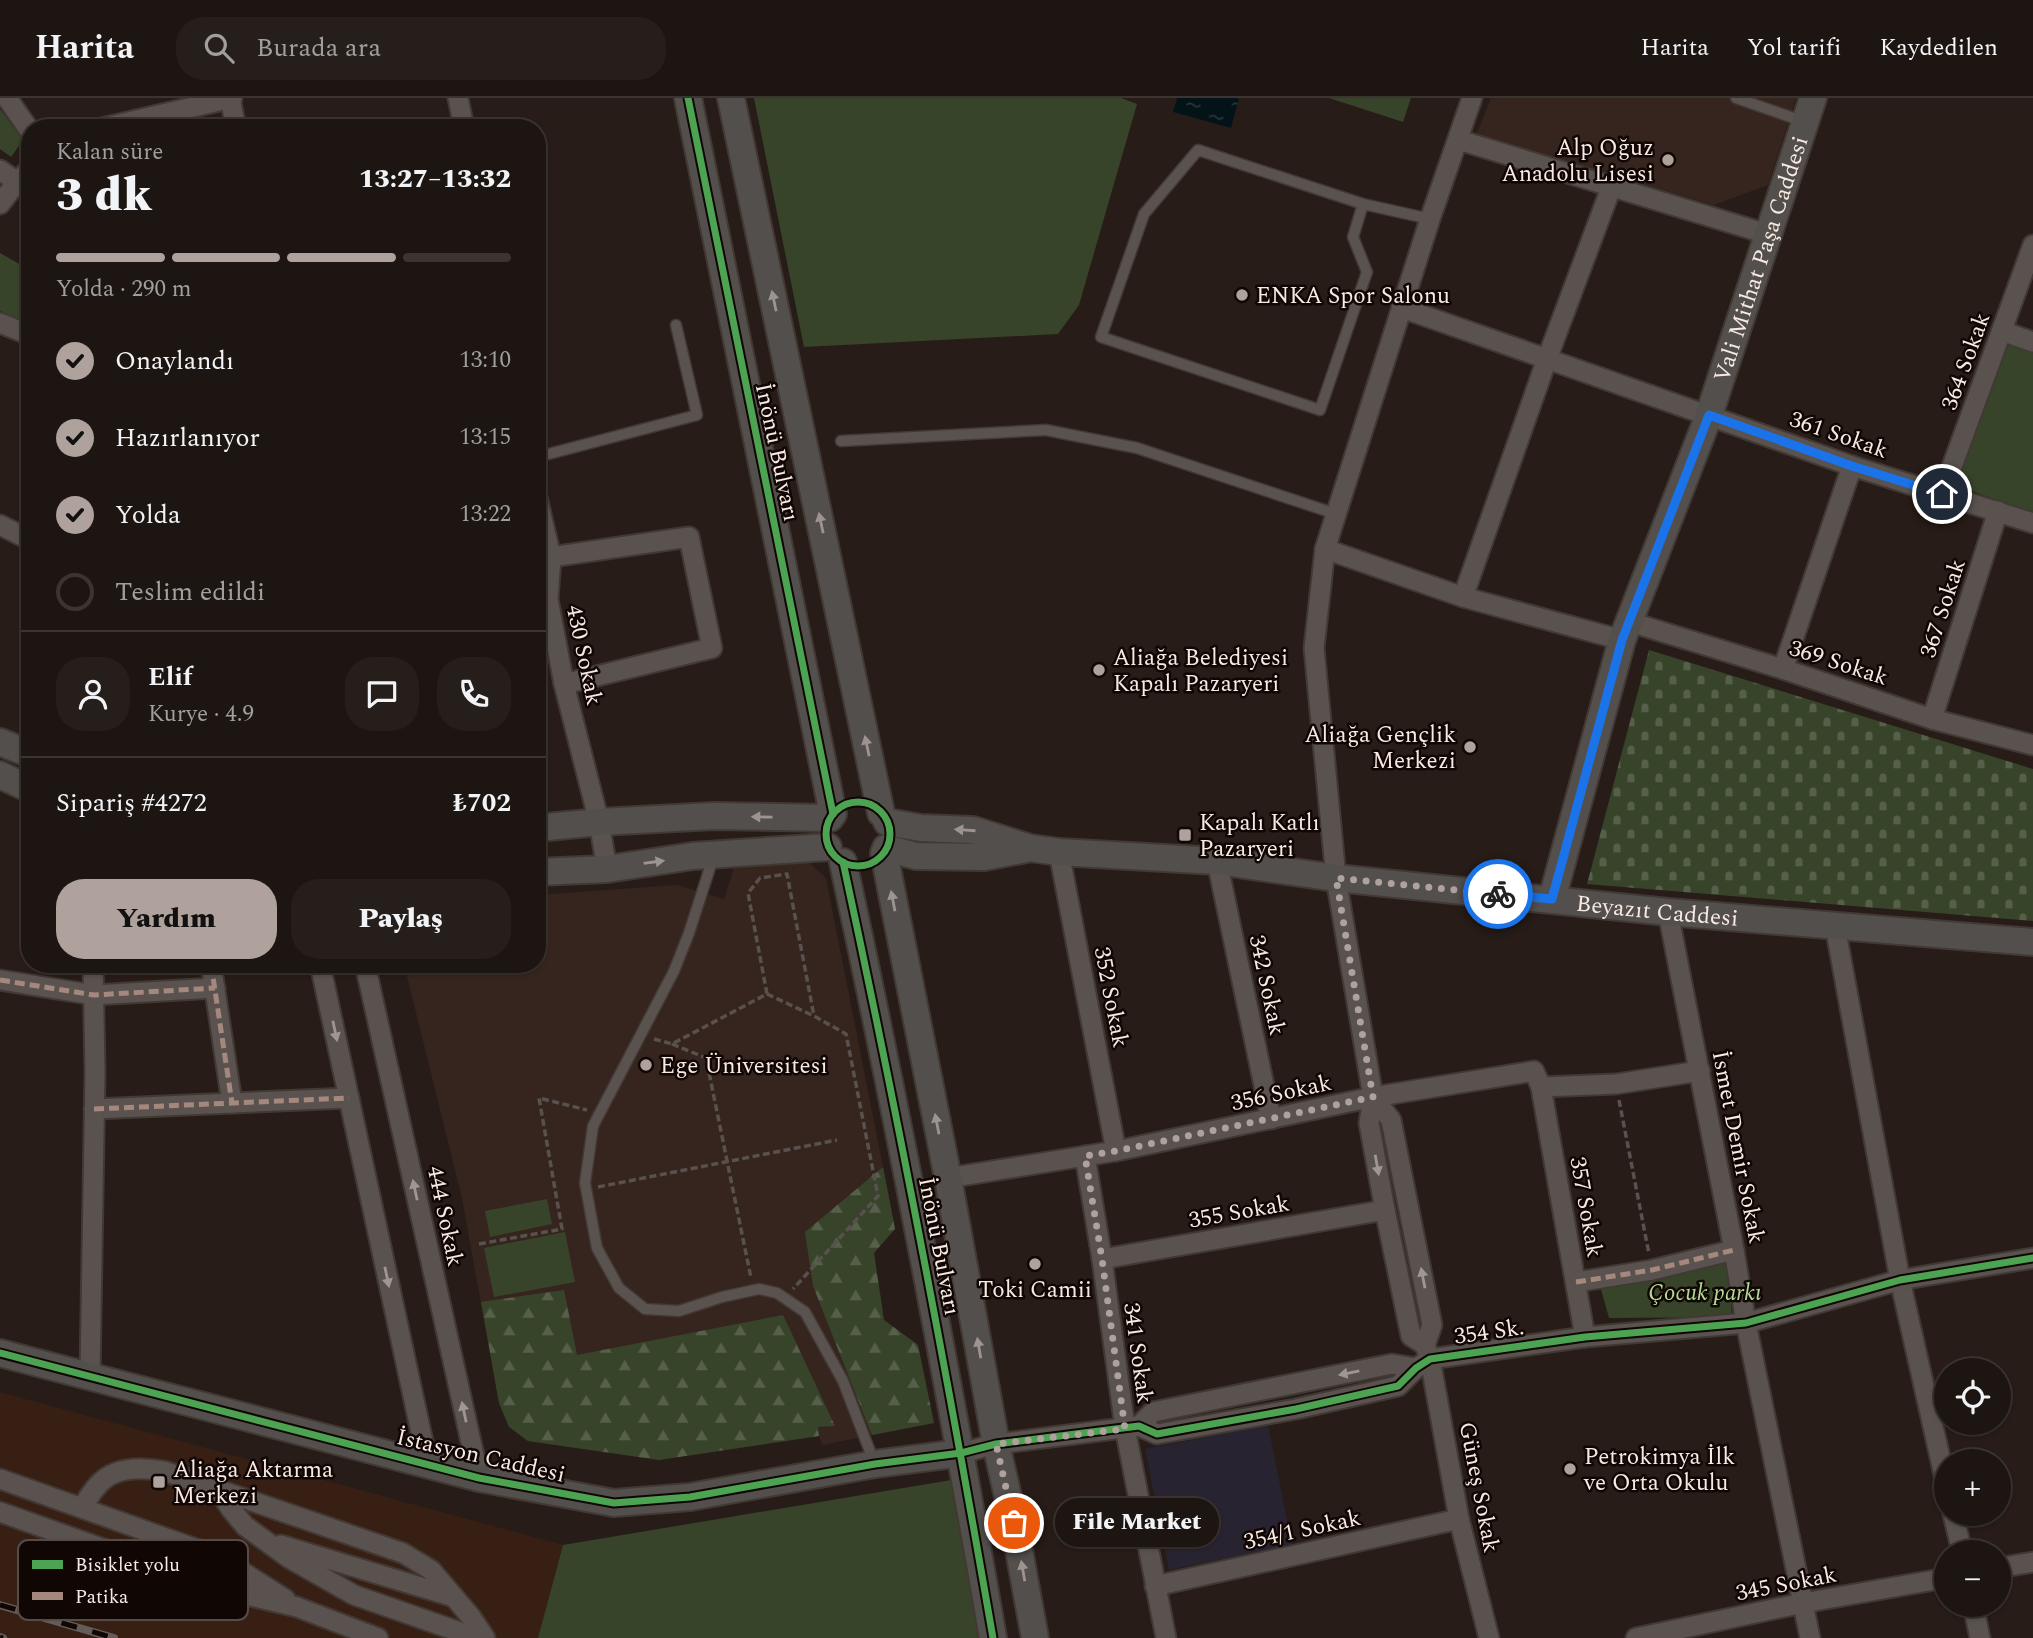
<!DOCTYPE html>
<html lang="tr">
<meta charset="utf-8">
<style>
body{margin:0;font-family:Spectral,serif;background:#251e1a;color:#f1f3f6;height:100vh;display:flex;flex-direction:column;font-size:26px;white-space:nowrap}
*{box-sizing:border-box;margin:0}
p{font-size:23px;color:#a09f9f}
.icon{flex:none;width:38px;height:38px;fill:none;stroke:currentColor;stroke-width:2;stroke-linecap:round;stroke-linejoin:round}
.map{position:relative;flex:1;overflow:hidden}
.drawer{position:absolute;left:21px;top:21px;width:525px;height:854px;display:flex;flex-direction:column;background:#1d1511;border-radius:28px;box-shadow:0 2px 5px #0004,0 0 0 2px #3b3431}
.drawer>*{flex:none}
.tools{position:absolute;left:1934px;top:1260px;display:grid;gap:14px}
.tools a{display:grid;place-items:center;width:77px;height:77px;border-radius:50%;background:#1d1511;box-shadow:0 2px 5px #0004,0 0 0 2px #3b3431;font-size:35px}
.pin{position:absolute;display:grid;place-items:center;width:60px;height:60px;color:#fff;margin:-30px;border:4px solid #fff;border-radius:50%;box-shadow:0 2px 7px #0007}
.courier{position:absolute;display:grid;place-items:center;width:70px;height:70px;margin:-35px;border:5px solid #1a73e8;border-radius:50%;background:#fff;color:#222;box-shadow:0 2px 9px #0007}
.bubble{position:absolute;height:49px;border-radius:24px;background:#1d1511;box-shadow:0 2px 5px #0004,0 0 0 2px #3b3431;font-size:23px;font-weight:800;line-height:49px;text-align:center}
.head em{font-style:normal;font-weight:800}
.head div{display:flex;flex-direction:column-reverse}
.head{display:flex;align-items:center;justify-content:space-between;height:119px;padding:0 35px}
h1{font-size:46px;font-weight:800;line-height:52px}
.bar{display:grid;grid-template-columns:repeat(4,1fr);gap:10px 7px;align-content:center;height:84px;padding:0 35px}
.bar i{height:9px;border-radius:5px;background:#3b3431}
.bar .on{background:#afa19b}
.bar p{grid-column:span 4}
.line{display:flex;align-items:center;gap:18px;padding:0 35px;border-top:2px solid #3b3431}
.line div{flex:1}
.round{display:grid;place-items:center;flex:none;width:74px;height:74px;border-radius:28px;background:#251e1a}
ol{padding:0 35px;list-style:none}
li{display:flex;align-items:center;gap:21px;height:77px}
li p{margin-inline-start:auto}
li .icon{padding:7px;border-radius:50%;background:#afa19b;color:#111;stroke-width:4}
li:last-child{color:#a09f9f}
li i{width:38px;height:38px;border:4px solid #3b3431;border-radius:50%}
.button{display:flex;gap:14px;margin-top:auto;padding:14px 35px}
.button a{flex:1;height:80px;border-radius:28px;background:#afa19b;color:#111;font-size:28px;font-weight:800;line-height:80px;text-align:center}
.button a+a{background:#251e1a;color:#f1f3f6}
header{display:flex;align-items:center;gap:42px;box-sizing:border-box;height:98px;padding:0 35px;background:#1d1511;border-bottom:2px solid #3b3431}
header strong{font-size:33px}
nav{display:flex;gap:38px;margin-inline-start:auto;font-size:24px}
.search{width:490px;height:63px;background:#251e1a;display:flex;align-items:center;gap:18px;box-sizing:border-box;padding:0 24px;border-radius:28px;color:#a09f9f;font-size:26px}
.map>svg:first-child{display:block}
.commercial{fill:#282330}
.education{fill:#36251f}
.built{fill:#371f13}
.forest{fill:url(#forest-firs)}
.cemetery{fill:url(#cemetery-stones)}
.park{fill:#37442a}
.water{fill:url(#water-ripples)}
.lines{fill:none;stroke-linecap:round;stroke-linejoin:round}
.lane-casing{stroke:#423934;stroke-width:13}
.street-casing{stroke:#423934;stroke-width:23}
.secondary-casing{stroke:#423934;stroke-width:30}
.path{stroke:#59514d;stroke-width:3.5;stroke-dasharray:7 3.5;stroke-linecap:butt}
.lane{stroke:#5a524e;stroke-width:10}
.street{stroke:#5a524e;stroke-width:19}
.secondary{stroke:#534f4d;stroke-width:26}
.rail-casing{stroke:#635c58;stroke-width:8}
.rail{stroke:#100704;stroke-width:5;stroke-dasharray:16;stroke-linecap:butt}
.quiet{stroke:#a5887d;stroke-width:5;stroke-dasharray:10 5;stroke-linecap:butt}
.cycleway-casing{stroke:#100704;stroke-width:11}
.cycleway{stroke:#4ca352;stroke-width:7}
.oneway{fill:#9d9490}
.oneway2{fill:#a19691}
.done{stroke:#afa19b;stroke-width:7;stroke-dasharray:0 12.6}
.route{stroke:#1a73e8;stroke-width:9}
.poi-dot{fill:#afa19b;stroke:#100704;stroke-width:2.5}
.labels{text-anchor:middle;stroke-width:5;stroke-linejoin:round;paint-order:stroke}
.poi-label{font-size:23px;fill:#f8e9e2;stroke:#100704;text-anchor:start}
.street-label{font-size:23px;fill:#f8e9e2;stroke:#100704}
.park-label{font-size:23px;font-style:italic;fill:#b3db94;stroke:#100704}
.key{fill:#100704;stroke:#564b47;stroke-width:2}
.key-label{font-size:19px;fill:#f8e9e2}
</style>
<header>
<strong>Harita</strong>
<div class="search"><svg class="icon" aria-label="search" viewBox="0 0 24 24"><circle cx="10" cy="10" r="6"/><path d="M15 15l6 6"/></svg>Burada ara</div>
<nav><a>Harita</a><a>Yol tarifi</a><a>Kaydedilen</a></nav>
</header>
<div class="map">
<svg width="2033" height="1540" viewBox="0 0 2033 1540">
<defs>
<pattern id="forest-firs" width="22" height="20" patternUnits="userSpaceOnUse" patternTransform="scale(1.75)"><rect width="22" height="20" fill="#37442a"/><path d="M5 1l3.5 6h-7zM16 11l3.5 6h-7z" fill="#555f49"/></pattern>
<pattern id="cemetery-stones" width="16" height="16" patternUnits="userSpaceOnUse" patternTransform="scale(1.75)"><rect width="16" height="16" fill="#37442a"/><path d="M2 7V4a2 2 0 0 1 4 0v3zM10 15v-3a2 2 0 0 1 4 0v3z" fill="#555f49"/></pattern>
<pattern id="water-ripples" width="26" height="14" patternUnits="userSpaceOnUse" patternTransform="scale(1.75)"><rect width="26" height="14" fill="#041317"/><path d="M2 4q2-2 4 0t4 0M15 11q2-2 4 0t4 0" fill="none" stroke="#293538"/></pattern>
</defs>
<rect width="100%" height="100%" fill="#271c17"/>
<polygon class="commercial" points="1268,1327 1292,1447 1169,1472 1145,1351"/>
<g class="education">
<polygon points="1491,0 1796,0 1768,87 1714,107 1476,37"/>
<polygon points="799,756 826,780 895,1130 874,1155 884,1222 918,1247 934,1325 822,1347 819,1338 659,1362 528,1343 509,1329 499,1305 462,1100 404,866 537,866 537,797 677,787 724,801 736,764"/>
</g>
<polygon class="built" points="0,1294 563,1447 538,1540 0,1540"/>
<g class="forest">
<polygon points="883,1069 895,1131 874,1155 884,1222 918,1247 934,1325 872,1337 813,1188 805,1134"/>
<polygon points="564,1192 577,1257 783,1217 835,1328 818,1329 819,1338 659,1362 528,1343 509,1329 499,1305 481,1204"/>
</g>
<polygon class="cemetery" points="1649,552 2033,671 2033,823 1587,786"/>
<g class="park">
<polygon points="754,0 1121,0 1137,6 1079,207 1058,236 804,249"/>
<polygon points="1329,0 1411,0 1403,24"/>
<polygon points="0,11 23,42 11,59 0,51"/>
<polygon points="0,155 30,172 30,227 0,213"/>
<polygon points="2010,238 2033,247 2033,415 1955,387"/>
<polygon points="547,1101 552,1126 490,1139 485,1113"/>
<polygon points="565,1134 575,1184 494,1199 484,1150"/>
<polygon points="1728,1164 1732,1219 1609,1220 1600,1188"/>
<polygon points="957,1381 982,1540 538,1540 563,1447"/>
</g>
<polygon class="water" points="1177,0 1237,0 1239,1 1231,30 1173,14"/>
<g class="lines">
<defs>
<g id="lane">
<polyline points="1736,0 1805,24"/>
<polyline points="1363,106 1353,139 1367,174 1320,312 1101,239 1144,116 1198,52 1363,106 1430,121"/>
<polyline points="841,343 1046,332 1137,350 1336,416"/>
<polyline points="537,359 697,317 676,227"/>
<polyline points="714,757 689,835 674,873 593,1028 585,1085 597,1150 619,1190 645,1211 679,1213 722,1199 759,1191 777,1195 805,1214 843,1283 874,1364"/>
</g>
<g id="street">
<polyline points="7,0 30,33"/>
<polyline points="230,0 236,30"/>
<polyline points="458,0 464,30"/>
<polyline points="102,30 232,0"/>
<polyline points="1459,42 1767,136"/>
<polyline points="0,72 17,84"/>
<polyline points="0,106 17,84 30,71"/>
<polyline points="1402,210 1852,368 2033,425"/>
<polyline points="0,225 30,237"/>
<polyline points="2002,233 2033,244"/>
<polyline points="1942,396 2033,147"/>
<polyline points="537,399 551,459 548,501 564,586 599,724 607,771"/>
<polyline points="0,427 30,442"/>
<polyline points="1325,451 1463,499 1622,542"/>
<polyline points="551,459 689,439 712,550 564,586"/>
<polyline points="1463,499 1547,261 1611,90"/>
<polyline points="1630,524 1783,571 1932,621 2033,647"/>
<polyline points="1783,571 1852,368"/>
<polyline points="1932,621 1998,413"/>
<polyline points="1059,754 1116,1053"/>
<polyline points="1217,763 1271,1021"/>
<polyline points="1668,814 1734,1152 1746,1225 1810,1540"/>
<polyline points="1835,828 1900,1182 1946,1386"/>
<polyline points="211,866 232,1005"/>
<polyline points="320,866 428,1367"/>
<polyline points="365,866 479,1380"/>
<polyline points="0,882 94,897 215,890"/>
<polyline points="1541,989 1585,1239"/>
<polyline points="1373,999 1391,1022 1432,1227 1425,1247 1430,1261 1459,1421 1489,1540"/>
<polyline points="94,1011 349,1000"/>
<polyline points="1085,1058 1102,1161 1125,1330 1166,1540"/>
<polyline points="948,1080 1116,1053 1373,999 1534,973 1541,989 1616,986 1700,973"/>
<polyline points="1102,1161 1385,1112"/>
<polyline points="1576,1184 1652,1172 1734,1152"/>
<polyline points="1425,1247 1411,1238 1385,1112 1369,1025 1373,999 1336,780 1314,550 1325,451 1430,121 1472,0"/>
<polyline points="90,1278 95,974 93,866"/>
<polyline points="1139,1328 1153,1314 1392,1266 1416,1270"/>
<polyline points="961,1355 996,1346 1139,1328 1157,1336 1296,1311 1398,1288 1416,1270 1430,1261 1585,1239 1746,1225 1900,1182 2033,1160"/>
<polyline points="0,1381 219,1459 285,1501"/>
<polyline points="218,1391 231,1411 245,1428 289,1460 354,1497 477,1540"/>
<path d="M82,1410c5,-8 10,-17 17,-24 16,-18 43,-17 65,-13l239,82 28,17 40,47 14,21"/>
<polyline points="0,1414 208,1488 297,1509 378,1540"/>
<polyline points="1953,1416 1962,1454"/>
<polyline points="281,1447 454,1499"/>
<polyline points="1998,1470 2033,1464"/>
<polyline points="1155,1488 1459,1421"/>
<polyline points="1973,1507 1980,1540"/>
<polyline points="1636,1540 1803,1505 1946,1480"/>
</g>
<g id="secondary">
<polyline points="688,0 833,716"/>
<polyline points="731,0 881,715"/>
<polyline points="0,644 30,656"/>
<polyline points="0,677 30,691"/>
<path id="s1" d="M887,724l34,6 52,2 57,18 29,4 158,9 119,17 332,34 365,30"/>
<polyline points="537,730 599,724 714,718 830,720"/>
<polyline points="886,750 916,758 984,759 1026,751"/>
<polyline points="884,755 948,1080 996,1346 1014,1425 1035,1540"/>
<path d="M843,764c56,258 105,517 150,776"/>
<polyline points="537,774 607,771 693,758 828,749"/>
<path id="s2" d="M1552,801l70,-259 87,-225 104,-317"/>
<polyline points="0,1255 479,1380 614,1405 690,1399 875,1366 961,1355"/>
</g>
</defs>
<use href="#lane" class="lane-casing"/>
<use href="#street" class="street-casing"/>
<use href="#secondary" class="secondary-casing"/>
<g class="path">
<polyline points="767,896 748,795 760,780 787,776 814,918"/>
<polyline points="654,941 672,946 767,896 814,918 846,936 878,1098 793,1191"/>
<polyline points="672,946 706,960 751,1180"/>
<polyline points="1619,1002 1649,1156"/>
<polyline points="598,1089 837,1042"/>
<polyline points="479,1146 562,1131 539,1000 587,1012"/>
</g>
<use href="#lane" class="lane"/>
<use href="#street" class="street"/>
<use href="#secondary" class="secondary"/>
<defs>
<g id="rail">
<polyline points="0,1507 114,1540"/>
<polyline points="0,1539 3,1540"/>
</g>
</defs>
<use href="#rail" class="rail-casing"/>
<use href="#rail" class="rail"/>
<g class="quiet">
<polyline points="211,866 232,1005"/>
<polyline points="0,882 94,897 215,890"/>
<polyline points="94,1011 349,1000"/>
<polyline points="1576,1184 1652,1172 1734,1152"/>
</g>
<defs>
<g id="cycleway">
<polyline points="688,0 833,716"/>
<circle cx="858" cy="736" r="32"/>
<path d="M843,764c56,258 105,517 150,776"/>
<polyline points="0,1255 479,1380 614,1405 690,1399 875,1366 961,1355 996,1346 1139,1328 1157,1336 1296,1311 1398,1288 1416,1270 1430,1261 1585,1239 1746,1225 1900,1182 2033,1160"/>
</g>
</defs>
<use href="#cycleway" class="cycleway-casing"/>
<use href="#cycleway" class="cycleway"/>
</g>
<defs><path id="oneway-solid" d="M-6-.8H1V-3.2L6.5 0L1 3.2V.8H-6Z" transform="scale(1.75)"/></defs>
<g class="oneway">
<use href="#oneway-solid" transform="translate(774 203) rotate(-102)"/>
<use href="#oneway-solid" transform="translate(821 425) rotate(-102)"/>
<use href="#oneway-solid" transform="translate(867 648) rotate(-102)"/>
<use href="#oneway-solid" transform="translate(762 719) rotate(-179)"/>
<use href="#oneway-solid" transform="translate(965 732) rotate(-176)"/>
<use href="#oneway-solid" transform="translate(654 764) rotate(-8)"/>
<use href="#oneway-solid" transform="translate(893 803) rotate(-101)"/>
<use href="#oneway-solid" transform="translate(937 1026) rotate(-101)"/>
<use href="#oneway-solid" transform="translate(979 1250) rotate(-100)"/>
<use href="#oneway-solid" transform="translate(1023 1473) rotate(-100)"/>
</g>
<g class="oneway2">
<use href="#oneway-solid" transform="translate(335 933) rotate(78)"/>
<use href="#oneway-solid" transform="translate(1377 1067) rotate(80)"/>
<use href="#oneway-solid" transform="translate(415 1092) rotate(-102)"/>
<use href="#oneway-solid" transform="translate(387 1179) rotate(78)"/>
<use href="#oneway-solid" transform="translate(1423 1180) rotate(-101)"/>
<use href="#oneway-solid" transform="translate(1349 1275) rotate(169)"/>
<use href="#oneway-solid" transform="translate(464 1314) rotate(-102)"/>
</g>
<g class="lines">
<polyline class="done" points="1014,1425 996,1346 1125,1331 1102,1161 1085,1058 1116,1053 1373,999 1336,780 1498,796"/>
<polyline class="route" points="1498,796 1552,801 1622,542 1709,317 1852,368 1942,396"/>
</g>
<g class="poi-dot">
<circle cx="1668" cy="62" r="7"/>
<circle cx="1242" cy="197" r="7"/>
<circle cx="1099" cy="572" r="7"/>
<circle cx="1470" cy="649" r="7"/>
<rect x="1178" y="730" width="14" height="14" rx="3.5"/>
<circle cx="646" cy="967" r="7"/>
<circle cx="1035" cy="1166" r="7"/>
<circle cx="1570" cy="1371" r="7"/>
<rect x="152" y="1377" width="14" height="14" rx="3.5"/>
</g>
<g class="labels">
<g class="poi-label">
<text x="1654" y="57" text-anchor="end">Alp Oğuz<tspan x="1654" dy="26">Anadolu Lisesi</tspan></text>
<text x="1256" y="205">ENKA Spor Salonu</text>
<text x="1113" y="567">Aliağa Belediyesi<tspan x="1113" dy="26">Kapalı Pazaryeri</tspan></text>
<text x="1456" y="644" text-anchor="end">Aliağa Gençlik<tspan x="1456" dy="26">Merkezi</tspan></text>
<text x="1199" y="732">Kapalı Katlı<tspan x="1199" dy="26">Pazaryeri</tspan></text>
<text x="660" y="975">Ege Üniversitesi</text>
<text x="1035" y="1199" text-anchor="middle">Toki Camii</text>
<text x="1584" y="1366">Petrokimya İlk<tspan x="1584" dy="26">ve Orta Okulu</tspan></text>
<text x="173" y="1379">Aliağa Aktarma<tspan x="173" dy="26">Merkezi</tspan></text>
</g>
<g class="street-label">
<text dy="8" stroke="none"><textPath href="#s2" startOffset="674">Vali Mithat Paşa Caddesi</textPath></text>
<text transform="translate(1965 263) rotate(-70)" y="8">364 Sokak</text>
<text transform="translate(1839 336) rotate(19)" y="8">361 Sokak</text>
<text transform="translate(778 354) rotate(78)" y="8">İnönü Bulvarı</text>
<text transform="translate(1942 510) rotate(-72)" y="8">367 Sokak</text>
<text transform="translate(585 557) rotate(78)" y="8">430 Sokak</text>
<text transform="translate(1839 564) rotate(18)" y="8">369 Sokak</text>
<text dy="8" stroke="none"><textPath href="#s1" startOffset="777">Beyazıt Caddesi</textPath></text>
<text transform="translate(1268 887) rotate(78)" y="8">342 Sokak</text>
<text transform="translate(1112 899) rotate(79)" y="8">352 Sokak</text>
<text transform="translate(1281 994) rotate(-12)" y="8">356 Sokak</text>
<text transform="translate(1739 1049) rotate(79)" y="8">İsmet Demir Sokak</text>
<text transform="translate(1587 1109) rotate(80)" y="8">357 Sokak</text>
<text transform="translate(1239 1113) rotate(-10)" y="8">355 Sokak</text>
<text transform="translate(446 1118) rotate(78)" y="8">444 Sokak</text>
<text transform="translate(940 1148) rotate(79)" y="8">İnönü Bulvarı</text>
<text transform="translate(1489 1233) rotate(-8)" y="8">354 Sk.</text>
<text transform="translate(1139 1255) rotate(82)" y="8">341 Sokak</text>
<text transform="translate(481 1357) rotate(13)" y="8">İstasyon Caddesi</text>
<text transform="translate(1480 1389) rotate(79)" y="8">Güneş Sokak</text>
<text transform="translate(1302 1431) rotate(-12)" y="8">354/1 Sokak</text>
<text transform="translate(1786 1485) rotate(-11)" y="8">345 Sokak</text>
</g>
<g class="park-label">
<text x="1705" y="1202">Çocuk parkı</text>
</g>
</g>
<rect x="18" y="1442" width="230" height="80" rx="10" class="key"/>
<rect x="32" y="1462" width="31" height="9" fill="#4ca352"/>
<rect x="32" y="1494" width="31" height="8" fill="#a5887d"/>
<g class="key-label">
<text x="75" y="1473">Bisiklet yolu</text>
<text x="75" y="1505">Patika</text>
</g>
</svg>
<div class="tools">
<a><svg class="icon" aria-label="locate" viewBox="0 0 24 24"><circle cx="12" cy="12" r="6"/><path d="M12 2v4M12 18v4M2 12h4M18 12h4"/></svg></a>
<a>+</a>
<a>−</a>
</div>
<div class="pin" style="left:1014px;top:1425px;background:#ea580c"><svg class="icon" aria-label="bag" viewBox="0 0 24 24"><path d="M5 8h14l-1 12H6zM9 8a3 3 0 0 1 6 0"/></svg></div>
<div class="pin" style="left:1942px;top:396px;background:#1f2937"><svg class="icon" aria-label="home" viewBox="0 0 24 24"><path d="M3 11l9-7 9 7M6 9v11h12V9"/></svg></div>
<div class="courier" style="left:1498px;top:796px"><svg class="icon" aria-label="bike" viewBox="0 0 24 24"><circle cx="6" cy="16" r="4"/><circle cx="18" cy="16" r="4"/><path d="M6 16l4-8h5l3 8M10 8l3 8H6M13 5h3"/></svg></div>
<div class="bubble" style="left:1055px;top:1400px;width:164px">File Market</div>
<section class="drawer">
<div class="head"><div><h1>3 dk</h1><p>Kalan süre</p></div><em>13:27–13:32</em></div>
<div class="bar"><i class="on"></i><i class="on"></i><i class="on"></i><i></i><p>Yolda · 290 m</p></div>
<ol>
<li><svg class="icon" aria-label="check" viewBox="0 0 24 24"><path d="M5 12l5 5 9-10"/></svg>Onaylandı<p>13:10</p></li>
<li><svg class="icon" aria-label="check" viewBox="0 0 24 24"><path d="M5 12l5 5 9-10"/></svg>Hazırlanıyor<p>13:15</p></li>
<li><svg class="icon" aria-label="check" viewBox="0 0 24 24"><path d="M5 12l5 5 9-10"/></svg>Yolda<p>13:22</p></li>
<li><i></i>Teslim edildi</li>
</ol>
<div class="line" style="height:126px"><a class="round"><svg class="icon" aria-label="person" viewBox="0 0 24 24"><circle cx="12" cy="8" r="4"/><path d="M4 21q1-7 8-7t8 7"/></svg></a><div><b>Elif</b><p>Kurye · 4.9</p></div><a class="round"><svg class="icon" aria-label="chat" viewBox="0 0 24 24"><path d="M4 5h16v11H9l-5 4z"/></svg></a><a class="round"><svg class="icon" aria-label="phone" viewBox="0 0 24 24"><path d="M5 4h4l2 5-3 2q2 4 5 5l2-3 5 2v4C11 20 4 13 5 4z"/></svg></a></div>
<div class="line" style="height:91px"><div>Sipariş #4272</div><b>₺702</b></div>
<div class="button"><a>Yardım</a><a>Paylaş</a></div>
</section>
</div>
